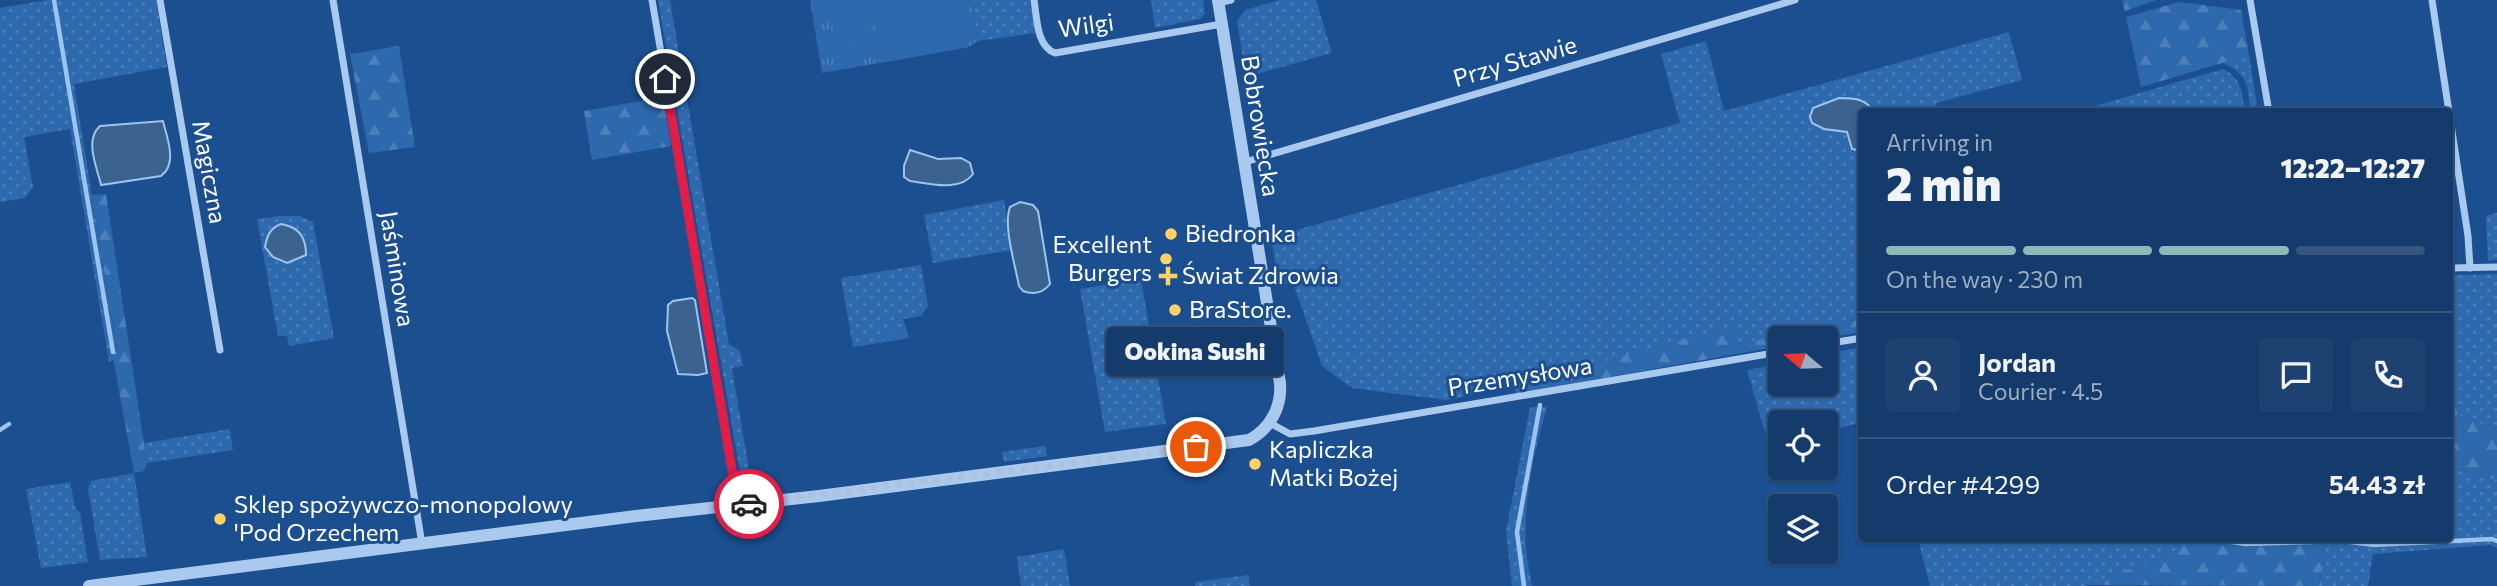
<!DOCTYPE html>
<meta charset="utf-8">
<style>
body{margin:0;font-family:Commissioner,sans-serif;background:#1d4271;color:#f1f3f6;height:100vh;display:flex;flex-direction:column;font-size:26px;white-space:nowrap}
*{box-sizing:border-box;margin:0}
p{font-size:23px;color:#9dadc1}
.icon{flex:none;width:38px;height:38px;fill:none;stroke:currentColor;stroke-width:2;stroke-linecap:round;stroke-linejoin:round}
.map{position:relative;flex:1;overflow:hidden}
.drawer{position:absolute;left:1858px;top:108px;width:595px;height:434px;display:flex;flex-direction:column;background:#143b6b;border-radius:7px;box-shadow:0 2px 5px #0004,0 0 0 2px #33557e}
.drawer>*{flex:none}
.needle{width:46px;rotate:289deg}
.buttons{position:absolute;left:1768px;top:326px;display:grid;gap:14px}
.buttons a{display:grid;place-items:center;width:70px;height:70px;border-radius:7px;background:#143b6b;box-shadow:0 2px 5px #0004,0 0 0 2px #33557e;font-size:35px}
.pin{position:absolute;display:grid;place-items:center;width:60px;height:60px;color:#fff;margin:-30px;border:4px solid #fff;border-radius:50%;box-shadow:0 2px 7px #0007}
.courier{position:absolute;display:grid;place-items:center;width:70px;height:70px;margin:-35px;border:5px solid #e11d48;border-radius:50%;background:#fff;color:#222;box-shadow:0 2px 9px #0007}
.bubble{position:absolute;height:49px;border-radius:7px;background:#143b6b;box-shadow:0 2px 5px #0004,0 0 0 2px #33557e;font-size:23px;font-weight:800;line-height:49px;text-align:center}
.headline em{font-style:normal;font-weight:800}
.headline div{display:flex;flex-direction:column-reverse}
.headline{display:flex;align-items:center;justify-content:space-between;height:119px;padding:0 28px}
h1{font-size:46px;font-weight:800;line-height:52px}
.bar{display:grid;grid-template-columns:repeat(4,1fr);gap:10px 7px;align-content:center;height:84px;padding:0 28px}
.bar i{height:9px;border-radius:5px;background:#33557e}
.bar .active{background:#8bbbb9}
.bar p{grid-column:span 4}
.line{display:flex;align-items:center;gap:18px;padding:0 28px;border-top:2px solid #33557e}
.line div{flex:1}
.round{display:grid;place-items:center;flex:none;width:74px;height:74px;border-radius:7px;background:#1d4271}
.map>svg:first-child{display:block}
.grass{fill:url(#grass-dots)}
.forest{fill:url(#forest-firs)}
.park{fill:url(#park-tufts)}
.garden{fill:#2e69ad}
.water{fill:#3c6290;stroke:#9cc4f0;stroke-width:2}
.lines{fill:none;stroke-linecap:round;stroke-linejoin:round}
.stream{stroke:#9cc4f0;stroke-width:4.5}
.minor{stroke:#a9c9ee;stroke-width:7}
.tertiary{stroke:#a9c9ee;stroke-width:12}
.done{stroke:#afc1d8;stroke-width:7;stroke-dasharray:0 12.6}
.route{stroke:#e11d48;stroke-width:9}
.poi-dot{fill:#ffd166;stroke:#1b4f8f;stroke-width:2.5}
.labels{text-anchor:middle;stroke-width:6;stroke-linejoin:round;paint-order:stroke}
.street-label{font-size:24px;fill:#fff;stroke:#1b4f8f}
.poi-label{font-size:24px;fill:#fff;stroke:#1b4f8f;text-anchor:start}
</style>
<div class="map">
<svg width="2497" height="586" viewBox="0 0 2497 586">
<defs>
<pattern id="grass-dots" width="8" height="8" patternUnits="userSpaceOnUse" patternTransform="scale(1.75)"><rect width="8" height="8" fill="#2e69ad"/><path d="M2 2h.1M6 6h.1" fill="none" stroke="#4d80b9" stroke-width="1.8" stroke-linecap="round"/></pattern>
<pattern id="forest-firs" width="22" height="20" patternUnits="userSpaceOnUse" patternTransform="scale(1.75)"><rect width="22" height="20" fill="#2e69ad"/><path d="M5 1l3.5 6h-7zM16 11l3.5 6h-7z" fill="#4d80b9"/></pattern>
<pattern id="park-tufts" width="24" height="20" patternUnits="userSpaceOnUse" patternTransform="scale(1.75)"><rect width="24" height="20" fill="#2e69ad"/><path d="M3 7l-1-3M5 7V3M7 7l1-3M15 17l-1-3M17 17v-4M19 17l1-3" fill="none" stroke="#4d80b9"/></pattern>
</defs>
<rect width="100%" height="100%" fill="#1b4f8f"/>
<g class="grass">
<polygon points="47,0 156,0 167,67 74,84 118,357 109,362 70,129 24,137 33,187 25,198 0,202 0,8"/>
<polygon points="658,0 670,0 729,344 740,351 743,366 732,368 753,494 744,495"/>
<polygon points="971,0 1030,0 1036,33 978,41"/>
<polygon points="1151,0 1203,0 1205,14 1200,19 1155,28"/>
<polygon points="1279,0 1316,0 1332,53 1246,77 1237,21 1245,10"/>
<polygon points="2009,32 2022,80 1936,103 1938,112 1862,112 1862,319 1738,344 1734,327 1547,377 1515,387 1446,400 1352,388 1322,366 1293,283 1279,285 1271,237 1680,123 1661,54 1706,41 1724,111"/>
<path d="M2249,55l9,57h-8c-2,-26 -1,-37 -27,-49l10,-5z"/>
<path d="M2223,69c19,9 19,23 22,43h-171z"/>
<polygon points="1004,200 1012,250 933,263 924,215"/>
<polygon points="2497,213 2497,260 2488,261 2486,216"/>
<polygon points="279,216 300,216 313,222 334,338 289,346 287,336 278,336 257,219"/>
<polygon points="921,265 928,306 921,316 903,319 907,331 884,335 886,342 853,347 841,278"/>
<path d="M2497,274v155c-16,-5 -39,-5 -43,-24 -1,-8 1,-10 -4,-16v-114z"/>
<polygon points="1141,279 1166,424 1105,432 1080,289"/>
<polygon points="1862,347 1862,422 1825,432 1825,422 1780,422 1780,444 1769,446 1747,370 1780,364 1780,383 1825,383 1825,354"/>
<path d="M1530,407h17c-13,43 -24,95 -21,141 1,13 4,25 6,38h-20l-6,-55z"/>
<polygon points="230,429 233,450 147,463 144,443"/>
<polygon points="1045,446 1047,456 1004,462 1002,452"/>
<polygon points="2450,467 2497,480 2497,548 2490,545 2373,554 2368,586 2319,586 2325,546 2322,539 2450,539"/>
<polygon points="134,473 147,557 100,560 88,489 91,481"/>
<polygon points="70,482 75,507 80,513 88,562 41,568 26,489"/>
<polygon points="1918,539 2231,539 2228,546 2184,540 2174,553 2085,586 1930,586"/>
<polygon points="1064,549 1070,586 1021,586 1017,557"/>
<polygon points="1248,575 1250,586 1195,586 1195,582"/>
</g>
<g class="forest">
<polygon points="2157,0 2125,11 2122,1 2124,0"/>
<polygon points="2179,2 2241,10 2249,55 2141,87 2126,17"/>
<polygon points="399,46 415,147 369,153 350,54"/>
<polygon points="663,97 671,146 592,160 584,111"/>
<polygon points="106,194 147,463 144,471 134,473 113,358 118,356 92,195"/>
<polygon points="1862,319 1862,332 1825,338 1780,338 1780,346 1516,394 1515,387 1547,377 1734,326 1738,344"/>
<polygon points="907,331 909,338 886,342 884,335 887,332"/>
<polygon points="2450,389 2454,393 2455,407 2459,416 2497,429 2497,480 2450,467"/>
<polygon points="2231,539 2322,539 2325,546 2319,586 2085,585 2174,553 2184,540 2228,546"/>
</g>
<polygon class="park" points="810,0 971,0 978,41 969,47 822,73"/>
<g class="garden">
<polygon points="828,0 866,0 873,43 837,49"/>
<polygon points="870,0 960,0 969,47 881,63"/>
</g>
<g class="water">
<path d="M1839,98c15,0 26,0 35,14h-12v39l-10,-2 -5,-17 -23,-3 -12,-6 -2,-6 3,-9z"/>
<path d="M163,121c4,17 15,43 -2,55l-60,9c-4,-18 -17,-45 -1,-59z"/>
<path d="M910,150l28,9 23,-1 9,5 3,11c-13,18 -43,10 -63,7l-6,-4v-11z"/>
<path d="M1020,202l13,3 5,6 12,73c-7,9 -16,11 -27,7l-4,-5c-4,-22 -16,-60 -9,-79z"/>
<path d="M281,224c18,3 25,13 25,31l-19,8 -14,-6 -8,-10c2,-11 5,-19 16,-23z"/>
<polygon points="692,298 695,300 707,373 698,375 678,374 667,331 668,305 673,301"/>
</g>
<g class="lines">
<g class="stream">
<polyline points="54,0 113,352"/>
<polyline points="0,430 9,424"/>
<polyline points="2214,539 2245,544 2342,541 2374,545 2492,539 2497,541"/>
<polyline points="1524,586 1517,532 1540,405"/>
</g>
<g class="minor">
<polyline points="160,0 220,350"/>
<polyline points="333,0 422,544"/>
<polyline points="652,0 738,505"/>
<path d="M1034,0c3,17 2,46 21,53l167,-29"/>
<polyline points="2250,0 2269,112"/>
<polyline points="2432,0 2449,112"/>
<polyline points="1218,3 1231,0"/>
<polyline points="2450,118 2468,236 2470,268"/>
<polyline points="1245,162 1795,0"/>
<polyline points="2450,268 2497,267"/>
<polyline points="1825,344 1862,338"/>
<polyline points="1270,423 1290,434 1314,431 1780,352"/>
</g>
<path class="tertiary" d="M89,586l547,-70 183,-20 430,-56c21,-11 33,-33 31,-57l-62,-383"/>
</g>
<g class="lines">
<polyline class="done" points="749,504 1196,447"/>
<polyline class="route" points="665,79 738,505 749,504"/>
</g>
<g class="poi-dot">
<circle cx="1171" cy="234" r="7"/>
<circle cx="1166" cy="259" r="7"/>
<path d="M1164.5 265.5h7v7h7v7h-7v7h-7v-7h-7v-7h7z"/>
<circle cx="1175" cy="310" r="7"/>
<circle cx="1255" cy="464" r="7"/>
<circle cx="220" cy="519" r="7"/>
</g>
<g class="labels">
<g class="street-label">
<text transform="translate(1086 26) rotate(-8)" y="8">Wilgi</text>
<text transform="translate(1515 62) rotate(-16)" y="8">Przy Stawie</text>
<text transform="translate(1260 126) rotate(81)" y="8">Bobrowiecka</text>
<text transform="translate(209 172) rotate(80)" y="8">Magiczna</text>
<text transform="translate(397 269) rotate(81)" y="8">Jaśminowa</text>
<text transform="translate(1520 377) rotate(-9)" y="8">Przemysłowa</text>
</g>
<g class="poi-label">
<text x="1185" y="242">Biedronka</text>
<text x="1152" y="253" text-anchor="end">Excellent<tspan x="1152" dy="28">Burgers</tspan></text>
<text x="1182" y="284">Świat Zdrowia</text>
<text x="1189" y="318">BraStore.</text>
<text x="1269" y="458">Kapliczka<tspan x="1269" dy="28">Matki Bożej</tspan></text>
<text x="234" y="513">Sklep spożywczo-monopolowy<tspan x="234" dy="28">'Pod Orzechem</tspan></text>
</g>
</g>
</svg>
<div class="buttons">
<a><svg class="needle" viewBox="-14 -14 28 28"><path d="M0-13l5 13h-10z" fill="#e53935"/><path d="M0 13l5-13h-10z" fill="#9dadc1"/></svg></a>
<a><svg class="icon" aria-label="locate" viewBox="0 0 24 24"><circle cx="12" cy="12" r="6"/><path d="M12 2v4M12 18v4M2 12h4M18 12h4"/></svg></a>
<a><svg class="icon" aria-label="layers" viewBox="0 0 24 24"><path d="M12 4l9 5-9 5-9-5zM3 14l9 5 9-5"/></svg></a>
</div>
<div class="pin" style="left:1196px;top:447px;background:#ea580c"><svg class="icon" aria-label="bag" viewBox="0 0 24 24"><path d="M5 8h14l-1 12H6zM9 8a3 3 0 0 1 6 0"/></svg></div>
<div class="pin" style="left:665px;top:79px;background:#1f2937"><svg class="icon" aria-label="home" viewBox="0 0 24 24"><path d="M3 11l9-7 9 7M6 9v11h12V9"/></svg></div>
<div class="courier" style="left:749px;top:504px"><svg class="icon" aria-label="car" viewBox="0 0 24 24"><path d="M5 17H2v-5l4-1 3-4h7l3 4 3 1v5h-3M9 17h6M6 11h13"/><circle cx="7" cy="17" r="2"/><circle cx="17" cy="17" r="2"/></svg></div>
<div class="bubble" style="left:1106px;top:327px;width:178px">Ookina Sushi</div>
<section class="drawer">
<div class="headline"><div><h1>2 min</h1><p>Arriving in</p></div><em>12:22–12:27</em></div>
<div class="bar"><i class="active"></i><i class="active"></i><i class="active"></i><i></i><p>On the way · 230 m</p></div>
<div class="line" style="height:126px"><a class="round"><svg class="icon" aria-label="person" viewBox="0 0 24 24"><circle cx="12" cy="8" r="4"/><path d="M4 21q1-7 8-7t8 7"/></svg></a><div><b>Jordan</b><p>Courier · 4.5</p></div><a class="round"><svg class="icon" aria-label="chat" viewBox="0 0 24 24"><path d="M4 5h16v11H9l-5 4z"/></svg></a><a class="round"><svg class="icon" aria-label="phone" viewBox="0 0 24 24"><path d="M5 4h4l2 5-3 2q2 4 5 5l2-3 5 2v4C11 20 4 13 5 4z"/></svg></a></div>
<div class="line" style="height:91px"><div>Order #4299</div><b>54.43 zł</b></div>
</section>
</div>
